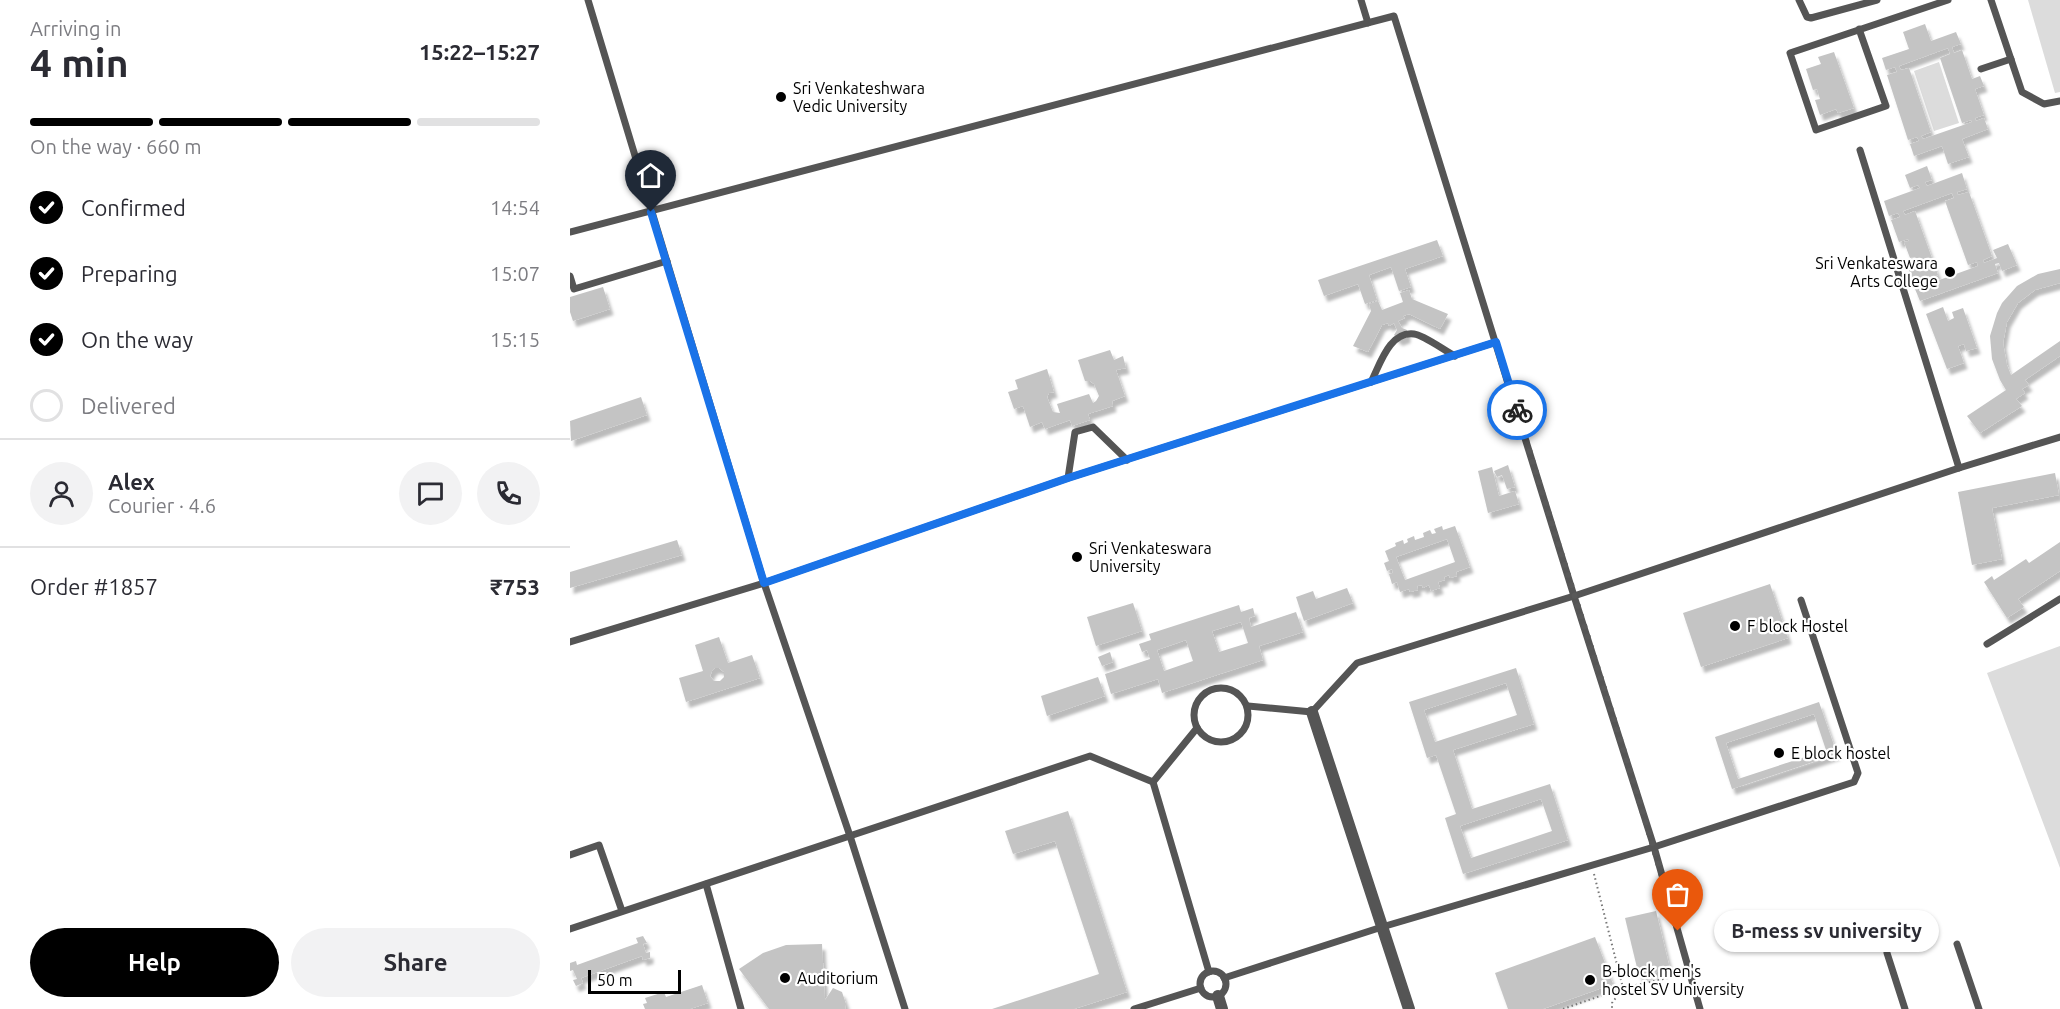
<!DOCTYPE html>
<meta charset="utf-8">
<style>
body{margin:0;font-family:Ubuntu,sans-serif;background:#f2f2f3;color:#2b2b33;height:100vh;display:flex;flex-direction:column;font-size:22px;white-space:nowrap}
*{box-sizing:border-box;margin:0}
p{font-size:20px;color:#7c7c81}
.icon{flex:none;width:33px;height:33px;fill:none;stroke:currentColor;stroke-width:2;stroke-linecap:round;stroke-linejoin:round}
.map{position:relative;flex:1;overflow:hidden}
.drawer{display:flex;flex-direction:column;background:#fff;width:570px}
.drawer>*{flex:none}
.scale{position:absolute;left:18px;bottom:15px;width:93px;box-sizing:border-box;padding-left:6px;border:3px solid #000;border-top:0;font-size:16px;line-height:21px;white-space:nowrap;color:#000;-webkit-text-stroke:4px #fff;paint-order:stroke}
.pin{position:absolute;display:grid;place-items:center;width:51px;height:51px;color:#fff;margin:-62px -26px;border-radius:50% 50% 50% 0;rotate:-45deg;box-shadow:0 0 6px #0007}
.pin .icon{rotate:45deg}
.courier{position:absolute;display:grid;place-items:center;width:60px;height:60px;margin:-30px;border:4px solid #1a73e8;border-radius:50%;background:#fff;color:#222;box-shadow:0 2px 8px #0007}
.bubble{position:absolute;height:42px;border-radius:21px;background:#fff;box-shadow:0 2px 4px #0004;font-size:20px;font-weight:600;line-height:42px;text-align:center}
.headline em{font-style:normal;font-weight:600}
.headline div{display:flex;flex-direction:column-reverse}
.headline{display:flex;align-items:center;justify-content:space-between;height:102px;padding:0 30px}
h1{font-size:39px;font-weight:600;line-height:45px}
.bar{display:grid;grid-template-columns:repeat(4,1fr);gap:9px 6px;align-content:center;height:72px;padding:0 30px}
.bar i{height:8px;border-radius:4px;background:#e1e1e2}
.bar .selected{background:#000}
.bar p{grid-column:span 4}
.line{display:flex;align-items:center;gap:15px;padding:0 30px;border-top:2px solid #e1e1e2}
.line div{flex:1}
.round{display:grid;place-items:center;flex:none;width:63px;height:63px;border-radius:32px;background:#f2f2f3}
ol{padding:0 30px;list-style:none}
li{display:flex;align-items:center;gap:18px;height:66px}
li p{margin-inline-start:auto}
li .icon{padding:6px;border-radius:50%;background:#000;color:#fff;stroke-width:4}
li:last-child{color:#7c7c81}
li i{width:33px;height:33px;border:3px solid #e1e1e2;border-radius:50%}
.button{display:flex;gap:12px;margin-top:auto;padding:12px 30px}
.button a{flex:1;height:69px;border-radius:36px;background:#000;color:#fff;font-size:24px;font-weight:600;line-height:69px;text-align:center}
.button a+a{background:#f2f2f3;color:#2b2b33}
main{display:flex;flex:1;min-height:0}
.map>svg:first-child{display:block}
.green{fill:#dcdcdc}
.building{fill:#c4c4c4;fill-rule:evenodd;filter:url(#shadow)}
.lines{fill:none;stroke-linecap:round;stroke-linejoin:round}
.path{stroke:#777;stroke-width:2;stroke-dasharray:1.5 3;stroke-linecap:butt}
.lane{stroke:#555;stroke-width:7}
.street{stroke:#555;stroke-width:12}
.done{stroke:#595959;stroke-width:6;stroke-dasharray:0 10.8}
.route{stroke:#1a73e8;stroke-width:8}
.poi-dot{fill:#000;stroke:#fff;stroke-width:2}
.labels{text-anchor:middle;stroke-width:4.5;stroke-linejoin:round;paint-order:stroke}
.poi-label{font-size:16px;fill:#000;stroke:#fff;text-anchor:start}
</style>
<main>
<section class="drawer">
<div class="headline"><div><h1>4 min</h1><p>Arriving in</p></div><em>15:22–15:27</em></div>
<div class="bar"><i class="selected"></i><i class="selected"></i><i class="selected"></i><i></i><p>On the way · 660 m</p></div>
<ol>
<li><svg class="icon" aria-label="check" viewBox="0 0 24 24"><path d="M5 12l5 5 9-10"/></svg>Confirmed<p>14:54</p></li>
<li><svg class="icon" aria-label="check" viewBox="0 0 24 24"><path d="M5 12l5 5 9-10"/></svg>Preparing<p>15:07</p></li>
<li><svg class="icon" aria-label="check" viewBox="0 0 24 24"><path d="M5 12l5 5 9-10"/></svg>On the way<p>15:15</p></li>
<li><i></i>Delivered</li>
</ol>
<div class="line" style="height:108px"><a class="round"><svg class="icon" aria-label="person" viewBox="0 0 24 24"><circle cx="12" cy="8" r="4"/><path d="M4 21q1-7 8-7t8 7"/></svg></a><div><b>Alex</b><p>Courier · 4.6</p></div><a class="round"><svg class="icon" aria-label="chat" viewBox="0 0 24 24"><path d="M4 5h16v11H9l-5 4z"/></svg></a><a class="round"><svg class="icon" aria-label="phone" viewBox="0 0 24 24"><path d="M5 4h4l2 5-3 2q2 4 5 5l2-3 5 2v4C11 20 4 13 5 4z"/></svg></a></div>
<div class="line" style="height:78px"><div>Order #1857</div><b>₹753</b></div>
<div class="button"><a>Help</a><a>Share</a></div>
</section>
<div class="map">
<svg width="1490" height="1009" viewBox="0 0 1490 1009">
<defs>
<filter id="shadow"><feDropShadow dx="3.5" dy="6" stdDeviation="1.5" flood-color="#0004"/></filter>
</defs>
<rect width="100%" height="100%" fill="#fff"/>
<g class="green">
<polygon points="1458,0 1490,0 1490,92 1485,93"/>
<polygon points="1369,62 1389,123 1364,131 1344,71"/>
<polygon points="1490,646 1490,868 1417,673"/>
</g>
<g class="building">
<path d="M1355,24l6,17 25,-9 5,12 -9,3 2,6 8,-3 10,29 8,-3 4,10 -9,3 9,26 -9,3 1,3 8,-3 4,11 -26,10 7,18 -21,7 -6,-18 -28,10 -4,-12 9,-3 -2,-4 -9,3 -21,-65 10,-3 -2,-5 -9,3 -4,-12 27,-9 -6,-17zM1378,48l2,6 -10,4 22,65 9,-3 1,2 -49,17 -2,-3 10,-4 -22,-64 -8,2 -2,-4z"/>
<polygon points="1264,52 1284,108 1268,113 1266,109 1250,115 1245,100 1250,99 1247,89 1243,90 1236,69 1251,64 1248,57"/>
<path d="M1357,166l5,14 -7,2 2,4 35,-13 5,16 -10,3 1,3 11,-3 23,64 -9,4 1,3 13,-5 -4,-8 15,-6 9,21 -15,6 -3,-8 -4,1 3,9 -78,28 -5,-12 10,-4 -1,-3 -10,3 -8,-23 10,-3 -1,-2 -5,1 -6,-16 5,-1 -1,-2 -9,3 -8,-22 9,-3 -2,-4 -9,3 -5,-15 36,-13 -2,-3 -8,3 -5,-13zM1382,193l2,5 -9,3 23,64 9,-3 1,4 -47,17 -2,-5 9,-3 -23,-64 -10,4 -2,-4z"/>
<polygon points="867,240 873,256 835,269 841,287 829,291 821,267 799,275 807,300 795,304 788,284 754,296 748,280"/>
<polygon points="1490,269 1490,283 1465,290 1448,303 1437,322 1433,343 1437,365 1441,375 1490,341 1490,356 1455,380 1459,385 1452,389 1455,393 1446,399 1452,406 1410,433 1397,416 1436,390 1430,380 1422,359 1420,336 1427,313 1432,303 1447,286 1468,274"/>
<polygon points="33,287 40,309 3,321 0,312 0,297"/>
<polygon points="839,290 842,299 878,314 870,329 839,314 833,316 835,318 828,321 832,328 837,330 837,337 829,340 824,335 827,330 824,323 819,326 818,323 812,325 798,352 783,346 801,311 799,304 808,301 812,310 833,302 830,293"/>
<polygon points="1373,307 1378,321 1384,318 1382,312 1393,308 1407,348 1396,351 1394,344 1388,346 1394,363 1377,369 1356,314"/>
<polygon points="540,350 544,360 553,356 556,368 546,370 555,396 542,401 543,406 518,414 520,420 502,426 500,420 475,429 472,422 460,427 453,406 444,409 438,392 448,389 445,380 477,369 484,392 479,393 477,397 483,412 490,413 487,404 519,394 523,403 526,401 529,396 524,384 520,381 515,381 508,360"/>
<polygon points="71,397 77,415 1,441 0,421"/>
<polygon points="938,465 945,487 937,489 932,475 927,477 924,471"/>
<polygon points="922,467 929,496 945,491 949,504 918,513 908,471"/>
<polygon points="1485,473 1489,495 1422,508 1432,559 1402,565 1388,492"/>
<path d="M872,526l1,4 12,-4 15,41 -14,5 1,4 -7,2 -1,-3 -5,2 1,3 -7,2 2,6 -9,3 -2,-6 -6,3 -1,-3 -5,1 1,4 -8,2 -1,-3 -9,3 -3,-10 -5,2 -3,-10 4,-1 -1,-4 -5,2 -3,-8 5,-2 -4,-10 11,-5 -1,-3 8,-3 1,4 4,-2 -1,-3 7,-3 1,4 9,-3 -1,-4 7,-3 2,4 4,-1 -2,-4zM877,539l8,23 -50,18 -9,-23z"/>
<polygon points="107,540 112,555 0,588 0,572"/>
<polygon points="1490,542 1490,571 1448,599 1454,607 1437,618 1414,582 1422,576 1424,580 1456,559 1459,563"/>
<polygon points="1200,584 1218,638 1131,667 1113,613"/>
<polygon points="777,588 783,603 734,621 726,597 743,591 746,599"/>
<polygon points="563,603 572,631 526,646 517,617"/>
<path d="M669,605l2,7 12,-4 2,8 -6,2 2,9 45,-15 7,20 -44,14 4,14 -101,33 -4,-14 -47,15 -6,-20 45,-15 -3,-9 -5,2 -3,-8 12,-4 -2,-6zM671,622l7,21 -29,9 -7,-21zM616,640l7,21 -29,10 -7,-21z"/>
<path d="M149,637l9,26 24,-8 8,23 -74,24 -7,-24 24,-7 -8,-26zM145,668h4l5,4v5l-4,4h-6l-4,-5 2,-5z"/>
<polygon points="540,652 543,662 532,666 528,657"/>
<path d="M946,668l18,56 -81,26 19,59 78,-25 18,56 -105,34 -18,-56 11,-4 -20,-59 -9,3 -18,-56zM936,683l11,32 -82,27 -11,-32zM971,799l11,32 -81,27 -11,-32z"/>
<polygon points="528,677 535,696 477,716 471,696"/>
<path d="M1249,702l18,52 -105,35 -17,-52zM1244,714l12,36 -88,29 -12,-36z"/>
<polygon points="498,811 557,992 504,1009 422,1009 529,974 485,841 443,854 435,831"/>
<polygon points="1086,911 1100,969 1069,976 1055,918"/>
<polygon points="73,936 77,943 73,944 76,953 80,952 80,958 73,960 72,956 11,978 13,983 6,986 3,980 7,979 3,970 0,971 0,963 6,961 7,965 68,943 66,938"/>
<polygon points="1025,937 1043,984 973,1009 938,1009 925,973"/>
<polygon points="252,944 255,1000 263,988 272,992 276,1004 275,1009 199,1009 169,969 193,953 216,945"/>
<polygon points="132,985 138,1003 120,1009 75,1009 73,1004 77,1003 75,998 94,992 96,997"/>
</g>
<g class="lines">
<g class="path">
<polyline points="1024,874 1053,988 1042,1003 1042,1009"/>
<polyline points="993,1009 1053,988 1111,975"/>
</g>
<g class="lane">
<polyline points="18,0 194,583 280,836 335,1009"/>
<polyline points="791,0 798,23"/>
<polyline points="1229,0 1237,17 1241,18 1307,0"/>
<polyline points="1421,0 1452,92 1474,104 1490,101"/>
<polyline points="1289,29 1316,106 1246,130 1220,53 1378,0"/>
<polyline points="1411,69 1441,59"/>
<polyline points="1290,150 1389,468"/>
<polyline points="0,232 824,16 1004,596 1084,847 1130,1009"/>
<polyline points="0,276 4,289 97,261"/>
<path d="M801,382c9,-17 18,-51 43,-48 10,1 31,17 41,22"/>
<polyline points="498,478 505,432 523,427 557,460"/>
<polyline points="0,642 194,583 498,478 926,342"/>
<polyline points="1417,644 1490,599"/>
<circle cx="651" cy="715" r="27"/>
<polyline points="678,706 742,712 787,663 1004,596 1389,468 1490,437"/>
<polyline points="583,782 627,728"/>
<polyline points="0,855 29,845 52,911"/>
<polyline points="136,884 171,1009"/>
<polyline points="0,929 520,756 583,782 639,972"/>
<polyline points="1387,944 1409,1009"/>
<polyline points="1317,953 1335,1009"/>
<circle cx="643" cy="984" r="13"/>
<polyline points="654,978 812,927 1084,847 1284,782 1288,773 1231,600"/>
<polyline points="564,1009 631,988"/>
</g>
<g class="street">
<polyline points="742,712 839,1009"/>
<polyline points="648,996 652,1009"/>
</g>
</g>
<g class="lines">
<path class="done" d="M947,410c52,174 111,346 161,521"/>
<polyline class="route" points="81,212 194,583 498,478 926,342 947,410"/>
</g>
<g class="poi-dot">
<circle cx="211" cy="97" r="6"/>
<circle cx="1380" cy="272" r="6"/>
<circle cx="507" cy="557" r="6"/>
<circle cx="1165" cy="626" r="6"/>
<circle cx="1209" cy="753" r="6"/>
<circle cx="215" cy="978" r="6"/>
<circle cx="1020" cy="980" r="6"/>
</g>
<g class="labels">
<g class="poi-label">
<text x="223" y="94">Sri Venkateshwara<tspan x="223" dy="18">Vedic University</tspan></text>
<text x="1368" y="269" text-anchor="end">Sri Venkateswara<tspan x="1368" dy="18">Arts College</tspan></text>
<text x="519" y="554">Sri Venkateswara<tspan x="519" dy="18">University</tspan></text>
<text x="1177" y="632">F block Hostel</text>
<text x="1221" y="759">E block hostel</text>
<text x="1032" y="977">B-block men's<tspan x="1032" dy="18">hostel SV University</tspan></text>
<text x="227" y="984">Auditorium</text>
</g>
</g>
</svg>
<div class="scale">50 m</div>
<div class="pin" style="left:1108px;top:931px;background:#ea580c"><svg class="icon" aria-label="bag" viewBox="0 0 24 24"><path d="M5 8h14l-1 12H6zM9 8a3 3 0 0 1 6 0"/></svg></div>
<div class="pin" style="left:81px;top:212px;background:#1f2937"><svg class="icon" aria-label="home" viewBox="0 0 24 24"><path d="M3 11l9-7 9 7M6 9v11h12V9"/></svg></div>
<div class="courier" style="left:947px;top:410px"><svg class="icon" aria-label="bike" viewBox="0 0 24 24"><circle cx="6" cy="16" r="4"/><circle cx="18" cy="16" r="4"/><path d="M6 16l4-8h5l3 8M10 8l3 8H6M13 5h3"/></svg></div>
<div class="bubble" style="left:1144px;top:910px;width:225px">B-mess sv university</div>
</div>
</main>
